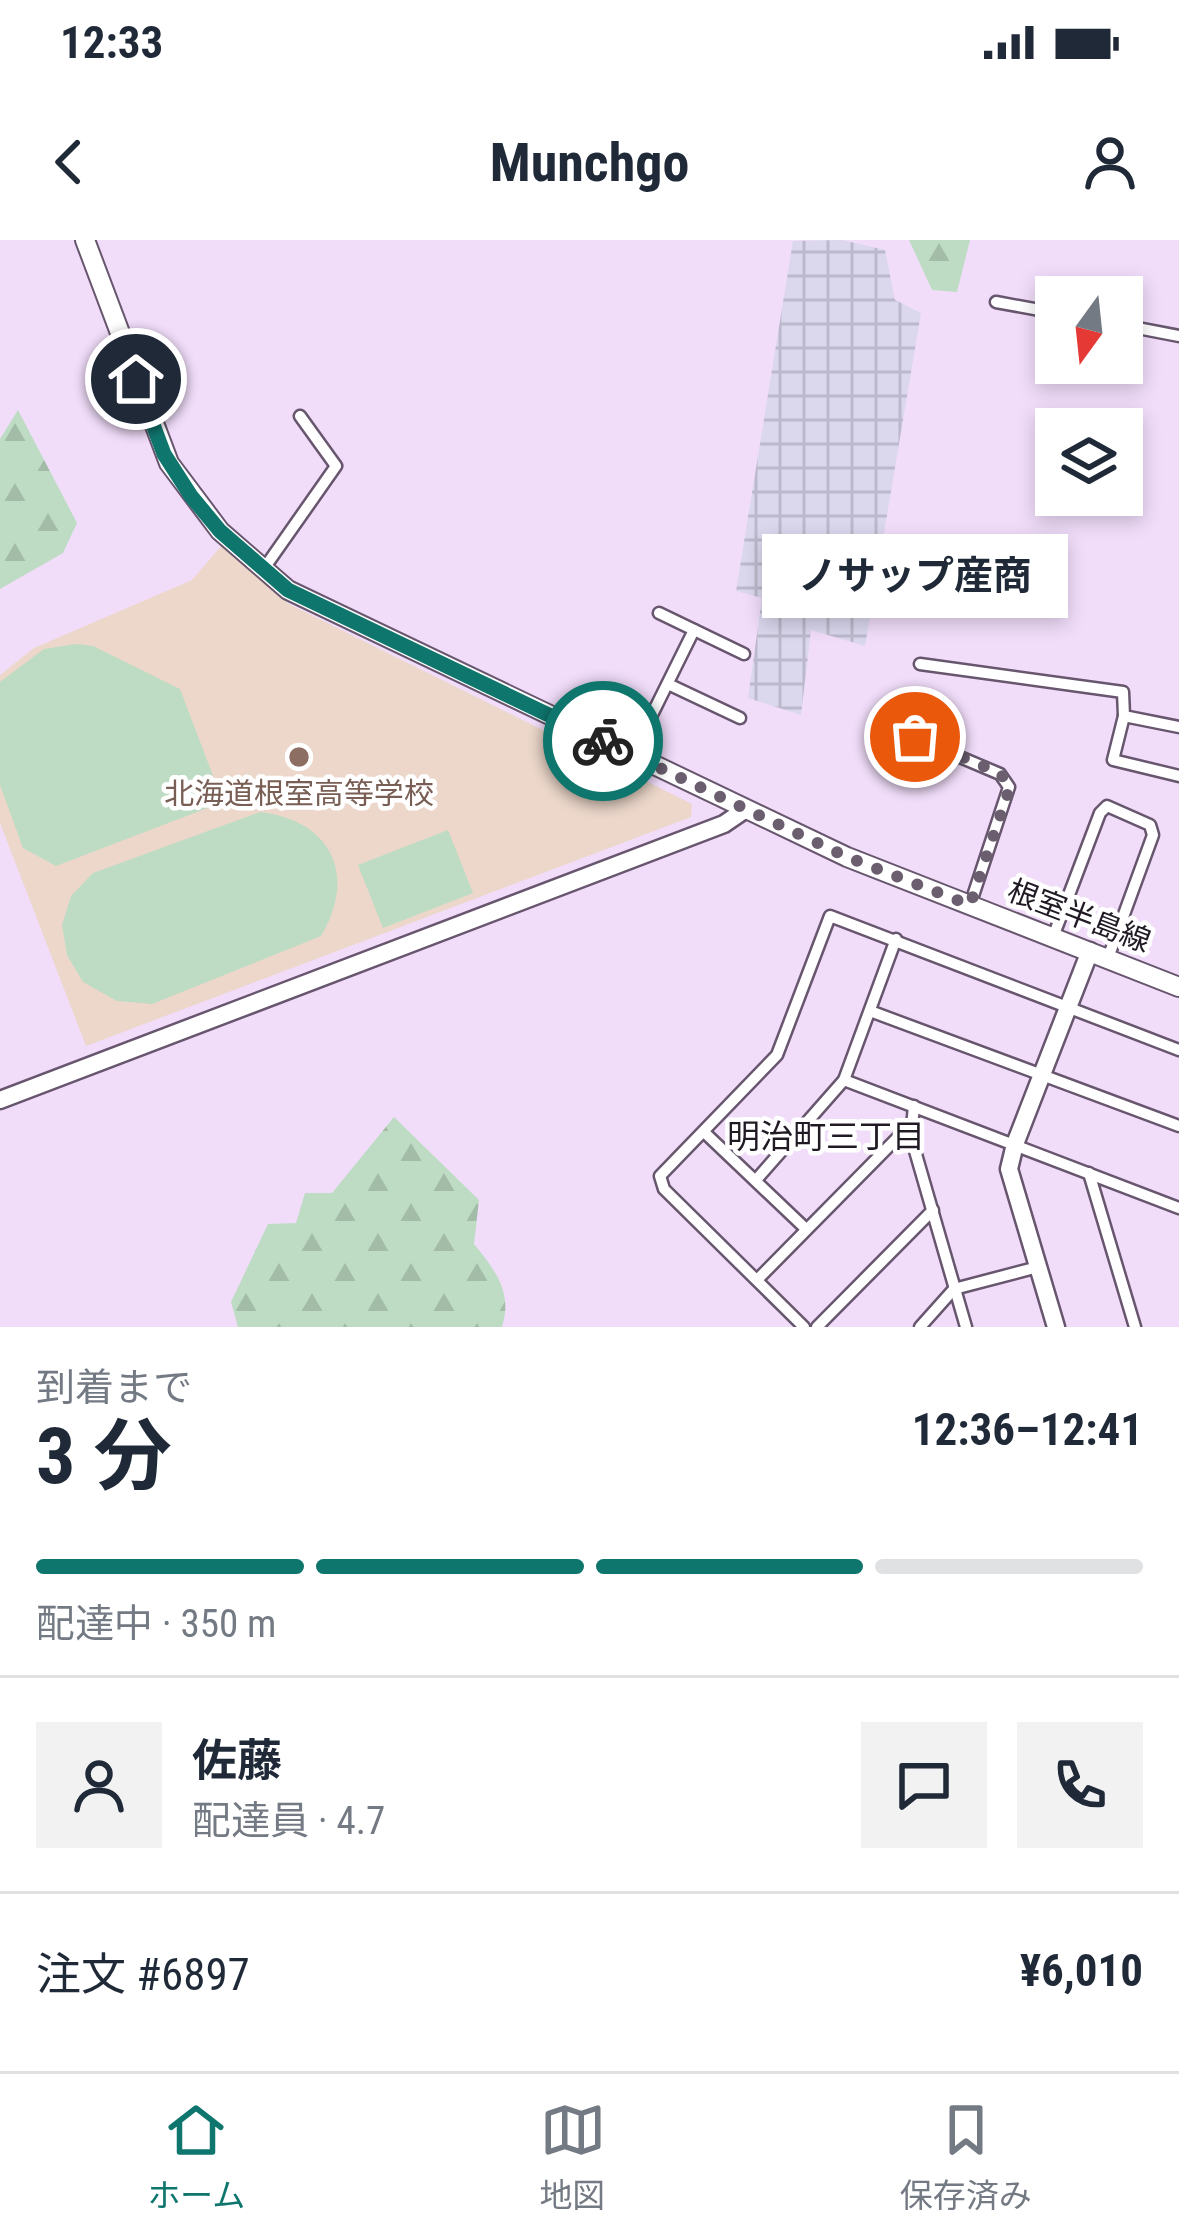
<!DOCTYPE html>
<html lang="ja">
<meta charset="utf-8">
<style>
body{margin:0;font-family:"Roboto Condensed","Noto Sans JP",sans-serif;background:#f2f2f3;color:#1f2937;height:100vh;display:flex;flex-direction:column;font-size:45px;white-space:nowrap}
*{box-sizing:border-box;margin:0}
p{font-size:39px;color:#747a83}
.icon{flex:none;width:66px;height:66px;fill:none;stroke:currentColor;stroke-width:2;stroke-linecap:round;stroke-linejoin:round}
.map{position:relative;height:1087px;overflow:hidden}
.details{display:flex;flex-direction:column;background:#fff;flex:1}
.details>*{flex:none}
.needle{width:78px;rotate:195deg}
.buttons{position:absolute;left:1035px;top:36px;display:grid;gap:24px}
.buttons a{display:grid;place-items:center;width:108px;height:108px;border-radius:0px;background:#fff;box-shadow:0 6px 18px #0003;font-size:60px}
.pin{position:absolute;display:grid;place-items:center;width:102px;height:102px;color:#fff;margin:-51px;border:6px solid #fff;border-radius:50%;box-shadow:0 3px 12px #0007}
.courier{position:absolute;display:grid;place-items:center;width:120px;height:120px;margin:-60px;border:9px solid #0f766e;border-radius:50%;background:#fff;color:#222;box-shadow:0 3px 15px #0007}
.bubble{position:absolute;height:84px;border-radius:0px;background:#fff;box-shadow:0 6px 18px #0003;font-size:39px;font-weight:700;line-height:84px;text-align:center}
.headline em{font-style:normal;font-weight:700}
.headline div{display:flex;flex-direction:column-reverse}
.headline{display:flex;align-items:center;justify-content:space-between;height:204px;padding:0 36px}
h1{font-size:78px;font-weight:700;line-height:90px}
.bar{display:grid;grid-template-columns:repeat(4,1fr);gap:18px 12px;align-content:center;height:144px;padding:0 36px}
.bar i{height:15px;border-radius:9px;background:#e0e1e3}
.bar .current{background:#0f766e}
.bar p{grid-column:span 4}
.line{display:flex;align-items:center;gap:30px;padding:0 36px;border-top:3px solid #e0e1e3}
.line div{flex:1}
.round{display:grid;place-items:center;flex:none;width:126px;height:126px;border-radius:0px;background:#f2f2f3}
.status{display:flex;justify-content:space-between;align-items:center;height:84px;padding:0 60px;background:#fff;direction:ltr}
.status svg{height:33px;fill:currentColor}
header{display:flex;justify-content:space-between;align-items:center;height:156px;padding:0 36px;background:#fff;font-size:54px;font-weight:700}
.dock{display:flex;justify-content:space-around;align-items:center;height:168px;border-top:3px solid #e0e1e3;background:#fff;font-size:33px;color:#747a83}
.dock a{display:grid;justify-items:center;gap:6px}
.dock .current{color:#0f766e}
.map>svg:first-child{display:block}
.industrial{fill:url(#industrial-grid)}
.education{fill:#ecd7ca}
.forest{fill:url(#forest-firs)}
.pitch{fill:#bddcc3}
.lines{fill:none;stroke-linecap:round;stroke-linejoin:round}
.street-casing{stroke:#67566e;stroke-width:15}
.secondary-casing{stroke:#67566e;stroke-width:21}
.primary-casing{stroke:#67566e;stroke-width:22}
.street{stroke:#fff;stroke-width:10}
.secondary{stroke:#fff;stroke-width:16}
.primary{stroke:#fff;stroke-width:18}
.done{stroke:#6a5e6f;stroke-width:12;stroke-dasharray:0 21.6}
.route{stroke:#0f766e;stroke-width:15}
.education-dot{fill:#8d6e63;stroke:#fff;stroke-width:4.5}
.labels{text-anchor:middle;stroke-width:9;stroke-linejoin:round;paint-order:stroke}
.education-label{font-size:30px;fill:#785e54;stroke:#fff}
.street-label{font-size:30px;fill:#211a24;stroke:#fff}
.neighbourhood-label{font-size:33px;fill:#211a24;stroke:#fff}
</style>
<div class="status"><b>12:33</b><svg viewBox="0 0 49 12"><path d="M0 12V9h3v3zM5 12V6h3v6zM10 12V3h3v9zM15 12V0h3v12zM26 1h20v11H26zM47 4h2v5h-2z"/></svg></div>
<header><svg class="icon" aria-label="back" viewBox="0 0 24 24"><path d="M15 5l-7 7 7 7"/></svg>Munchgo<svg class="icon" aria-label="person" viewBox="0 0 24 24"><circle cx="12" cy="8" r="4"/><path d="M4 21q1-7 8-7t8 7"/></svg></header>
<div class="map">
<svg width="1179" height="1087" viewBox="0 0 1179 1087">
<defs>
<pattern id="industrial-grid" width="8" height="8" patternUnits="userSpaceOnUse" patternTransform="scale(3)"><rect width="8" height="8" fill="#dbd8ee"/><path d="M0 4h8M4 0v8" fill="none" stroke="#bcb9cc"/></pattern>
<pattern id="forest-firs" width="22" height="20" patternUnits="userSpaceOnUse" patternTransform="scale(3)"><rect width="22" height="20" fill="#bddcc3"/><path d="M5 1l3.5 6h-7zM16 11l3.5 6h-7z" fill="#a2bca7"/></pattern>
</defs>
<rect width="100%" height="100%" fill="#f1ddfa"/>
<polygon class="industrial" points="842,0 885,10 895,60 921,73 865,406 811,390 801,475 748,458 762,358 736,351 793,1"/>
<polygon class="education" points="222,305 289,364 692,564 691,577 86,806 0,583 0,435 34,408 192,340"/>
<g class="forest">
<polygon points="909,0 970,0 957,52 932,50"/>
<polygon points="18,170 77,283 63,313 0,349 0,199"/>
<path d="M394,877l85,83 -5,44c21,26 39,48 28,83h-264l-7,-25 37,-78 28,-1 9,-30h27z"/>
</g>
<g class="pitch">
<polygon points="76,404 93,406 180,449 223,562 56,626 23,608 0,545 0,442 44,409"/>
<path d="M260,572c70,8 98,62 61,124l-169,68 -35,-3 -34,-19 -16,-27 -5,-30 9,-29 22,-23z"/>
<polygon points="448,590 473,653 383,688 358,625"/>
</g>
<g class="lines">
<defs>
<g id="street">
<polyline points="996,62 1056,73"/>
<polyline points="1122,85 1179,96"/>
<polyline points="263,330 336,226 300,176"/>
<polyline points="659,373 744,414"/>
<polyline points="920,424 1123,452 1124,476 1179,487"/>
<polyline points="668,444 740,478"/>
<polyline points="1124,476 1113,520 1179,536"/>
<polyline points="915,498 1000,534 1009,547 970,665"/>
<polyline points="632,515 694,390"/>
<polyline points="1053,697 1100,573 1107,566 1150,585 1153,595 1108,718"/>
<polyline points="870,771 1179,886"/>
<polyline points="844,840 1179,968"/>
<polyline points="914,866 911,897 966,1087"/>
<polyline points="704,892 806,989"/>
<polyline points="1089,933 1135,1087"/>
<polyline points="756,940 844,840 896,699"/>
<polyline points="757,1040 910,885"/>
<polyline points="804,1087 664,949 660,936 777,815 830,676 1179,810"/>
<polyline points="817,1087 933,970"/>
<polyline points="920,1087 954,1049 1038,1027"/>
</g>
<g id="secondary">
<polyline points="0,860 724,584 746,569"/>
<polyline points="1056,1087 1009,929 1015,904 1090,711"/>
</g>
<polyline id="primary" points="85,0 169,223 220,291 288,350 847,617 1179,747"/>
</defs>
<use href="#street" class="street-casing"/>
<use href="#secondary" class="secondary-casing"/>
<use href="#primary" class="primary-casing"/>
<use href="#street" class="street"/>
<use href="#secondary" class="secondary"/>
<use href="#primary" class="primary"/>
</g>
<g class="lines">
<polyline class="done" points="603,501 847,617 970,665 1010,547 1000,533 915,497"/>
<polyline class="route" points="136,139 164,214 191,256 220,291 288,350 603,501"/>
</g>
<circle class="education-dot" cx="299" cy="517" r="12"/>
<g class="labels">
<g class="education-label">
<text x="299" y="564">北海道根室高等学校</text>
</g>
<g class="street-label">
<text transform="translate(1079 676) rotate(21)" y="10">根室半島線</text>
</g>
<g class="neighbourhood-label">
<text x="826" y="908">明治町三丁目</text>
</g>
</g>
</svg>
<div class="buttons">
<a><svg class="needle" viewBox="-14 -14 28 28"><path d="M0-13l5 13h-10z" fill="#e53935"/><path d="M0 13l5-13h-10z" fill="#747a83"/></svg></a>
<a><svg class="icon" aria-label="layers" viewBox="0 0 24 24"><path d="M12 4l9 5-9 5-9-5zM3 14l9 5 9-5"/></svg></a>
</div>
<div class="pin" style="left:915px;top:497px;background:#ea580c"><svg class="icon" aria-label="bag" viewBox="0 0 24 24"><path d="M5 8h14l-1 12H6zM9 8a3 3 0 0 1 6 0"/></svg></div>
<div class="pin" style="left:136px;top:139px;background:#1f2937"><svg class="icon" aria-label="home" viewBox="0 0 24 24"><path d="M3 11l9-7 9 7M6 9v11h12V9"/></svg></div>
<div class="courier" style="left:603px;top:501px"><svg class="icon" aria-label="bike" viewBox="0 0 24 24"><circle cx="6" cy="16" r="4"/><circle cx="18" cy="16" r="4"/><path d="M6 16l4-8h5l3 8M10 8l3 8H6M13 5h3"/></svg></div>
<div class="bubble" style="left:762px;top:294px;width:306px">ノサップ産商</div>
</div>
<section class="details">
<div class="headline"><div><h1>3 分</h1><p>到着まで</p></div><em>12:36–12:41</em></div>
<div class="bar"><i class="current"></i><i class="current"></i><i class="current"></i><i></i><p>配達中 · 350 m</p></div>
<div class="line" style="height:216px"><a class="round"><svg class="icon" aria-label="person" viewBox="0 0 24 24"><circle cx="12" cy="8" r="4"/><path d="M4 21q1-7 8-7t8 7"/></svg></a><div><b>佐藤</b><p>配達員 · 4.7</p></div><a class="round"><svg class="icon" aria-label="chat" viewBox="0 0 24 24"><path d="M4 5h16v11H9l-5 4z"/></svg></a><a class="round"><svg class="icon" aria-label="phone" viewBox="0 0 24 24"><path d="M5 4h4l2 5-3 2q2 4 5 5l2-3 5 2v4C11 20 4 13 5 4z"/></svg></a></div>
<div class="line" style="height:156px"><div>注文 #6897</div><b>¥6,010</b></div>
</section>
<nav class="dock">
<a class="current"><svg class="icon" aria-label="home" viewBox="0 0 24 24"><path d="M3 11l9-7 9 7M6 9v11h12V9"/></svg>ホーム</a>
<a><svg class="icon" aria-label="map" viewBox="0 0 24 24"><path d="M3 6l6-2 6 2 6-2v14l-6 2-6-2-6 2zM9 4v14M15 6v14"/></svg>地図</a>
<a><svg class="icon" aria-label="saved" viewBox="0 0 24 24"><path d="M7 4h10v16l-5-4-5 4z"/></svg>保存済み</a>
</nav>
